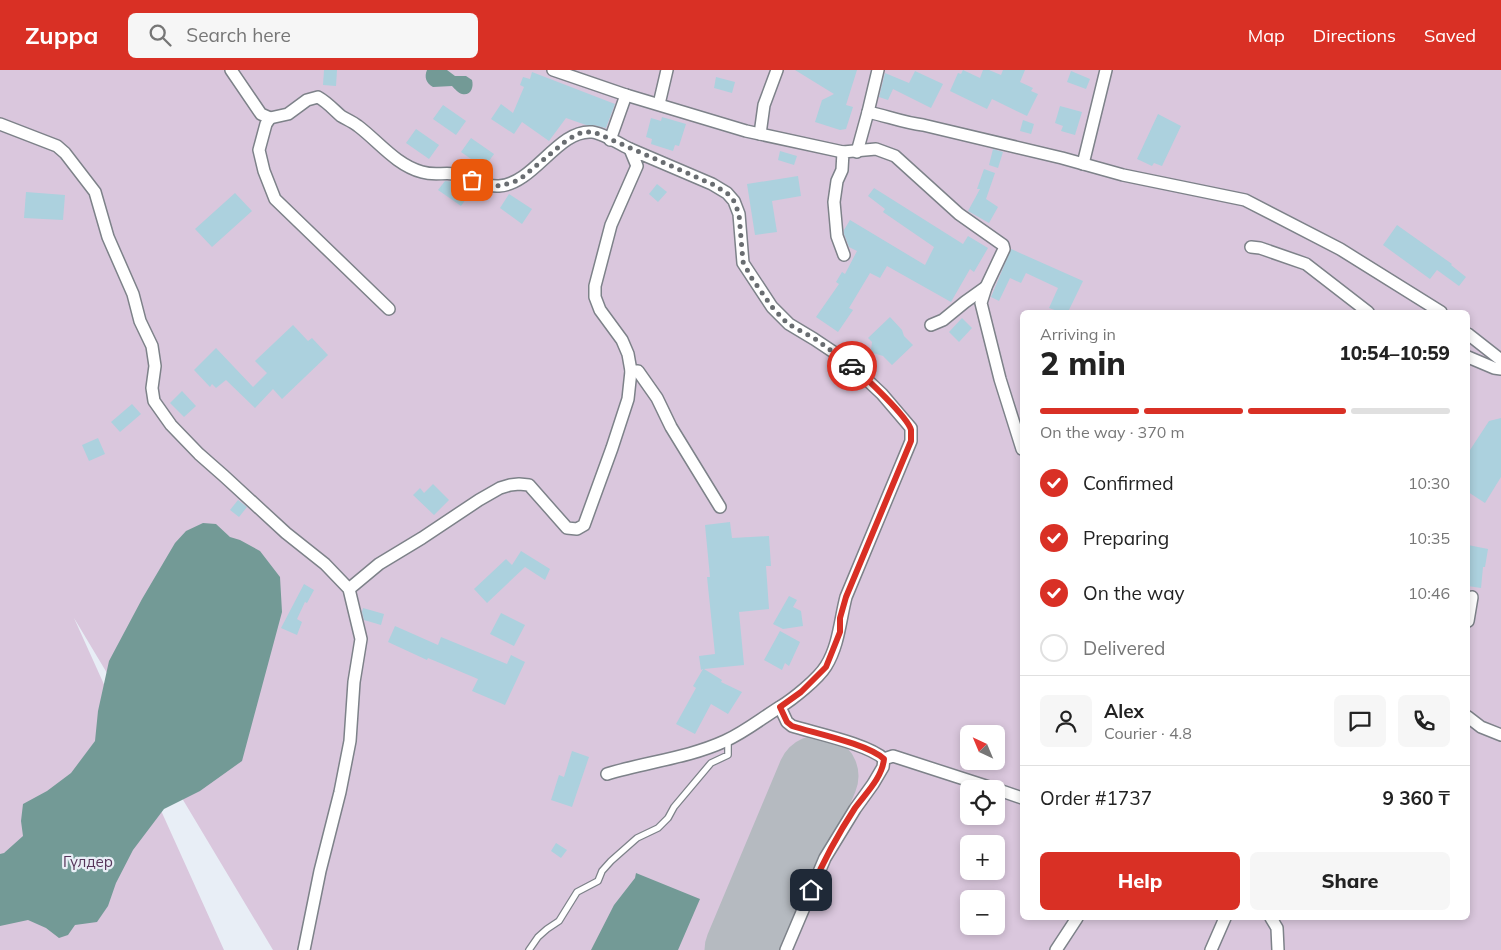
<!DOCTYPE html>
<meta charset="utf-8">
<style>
body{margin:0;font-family:Mulish,sans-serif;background:#f6f6f6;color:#222;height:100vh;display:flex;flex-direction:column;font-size:19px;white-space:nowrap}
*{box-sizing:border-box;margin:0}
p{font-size:16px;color:#767676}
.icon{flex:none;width:28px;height:28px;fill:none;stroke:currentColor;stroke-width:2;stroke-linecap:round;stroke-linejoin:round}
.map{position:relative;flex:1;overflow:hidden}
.details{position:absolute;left:1020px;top:240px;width:450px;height:610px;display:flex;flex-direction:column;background:#fff;border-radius:8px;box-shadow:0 2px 8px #0003}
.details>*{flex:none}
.needle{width:32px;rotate:316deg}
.tools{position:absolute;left:960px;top:655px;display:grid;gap:10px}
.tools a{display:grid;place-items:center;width:45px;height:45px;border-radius:8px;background:#fff;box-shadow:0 2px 8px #0003;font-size:25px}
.pin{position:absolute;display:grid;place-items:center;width:42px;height:42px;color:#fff;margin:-21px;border-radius:10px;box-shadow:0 2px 8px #0006}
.courier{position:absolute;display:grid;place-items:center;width:50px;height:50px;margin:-25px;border:4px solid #d93025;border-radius:50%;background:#fff;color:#222;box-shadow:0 1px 6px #0007}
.head em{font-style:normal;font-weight:800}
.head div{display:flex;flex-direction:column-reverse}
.head{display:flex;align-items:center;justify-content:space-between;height:85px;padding:0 20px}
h1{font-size:32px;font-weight:800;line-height:38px}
.bar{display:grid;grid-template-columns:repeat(4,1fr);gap:8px 5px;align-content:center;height:60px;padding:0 20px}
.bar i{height:6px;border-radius:4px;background:#e0e0e0}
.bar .on{background:#d93025}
.bar p{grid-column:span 4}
.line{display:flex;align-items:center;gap:12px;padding:0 20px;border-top:1px solid #e0e0e0}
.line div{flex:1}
.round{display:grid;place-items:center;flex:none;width:52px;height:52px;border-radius:8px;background:#f6f6f6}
ol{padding:0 20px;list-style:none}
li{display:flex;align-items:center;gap:15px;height:55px}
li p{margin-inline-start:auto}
li .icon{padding:5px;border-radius:50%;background:#d93025;color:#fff;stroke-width:4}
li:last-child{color:#767676}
li i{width:28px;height:28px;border:2px solid #e0e0e0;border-radius:50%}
.primary-button{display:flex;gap:10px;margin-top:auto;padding:10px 20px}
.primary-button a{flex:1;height:58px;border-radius:8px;background:#d93025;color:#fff;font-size:20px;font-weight:800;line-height:58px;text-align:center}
.primary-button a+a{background:#f6f6f6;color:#222}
header{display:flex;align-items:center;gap:30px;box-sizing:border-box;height:70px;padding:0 25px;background:#d93025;color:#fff}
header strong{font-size:24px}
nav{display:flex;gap:28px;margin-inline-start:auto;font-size:18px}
.search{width:350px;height:45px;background:#f6f6f6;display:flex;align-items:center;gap:12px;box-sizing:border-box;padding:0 18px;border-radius:8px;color:#767676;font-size:19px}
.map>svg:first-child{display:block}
.green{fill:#dac7dd;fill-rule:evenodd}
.water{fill:#739a96}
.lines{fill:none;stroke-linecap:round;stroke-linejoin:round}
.runway{stroke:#b5bac0;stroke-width:81}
.building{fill:#acd1de}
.service-casing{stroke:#7d8289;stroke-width:8}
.minor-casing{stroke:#7d8289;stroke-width:14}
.service{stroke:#fff;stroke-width:5.5}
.minor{stroke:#fff;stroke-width:11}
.done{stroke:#696d71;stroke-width:5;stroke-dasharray:0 9}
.route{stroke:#d93025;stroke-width:6}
.labels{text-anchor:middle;stroke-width:4.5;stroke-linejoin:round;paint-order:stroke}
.park-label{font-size:15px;fill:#57365b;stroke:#e8eef6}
</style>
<header>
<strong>Zuppa</strong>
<div class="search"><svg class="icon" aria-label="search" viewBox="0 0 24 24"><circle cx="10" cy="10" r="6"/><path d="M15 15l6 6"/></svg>Search here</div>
<nav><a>Map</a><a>Directions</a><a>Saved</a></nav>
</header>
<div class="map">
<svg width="1501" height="880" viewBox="0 0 1501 880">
<rect width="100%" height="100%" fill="#e8eef6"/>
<path class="green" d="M0,0h1501v880h-1228l-199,-332 150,332h-224zM1022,242h446v606h-446zM969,664h27v27h-27zM969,719h27v27h-27zM969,774h27v27h-27zM969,829h27v27h-27z"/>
<g class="water">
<path d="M427,0h20l8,6h11l6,4c2,7 -1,16 -10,14 -4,-1 -7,-5 -10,-8l-19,1c-7,-4 -9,-10 -6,-17z"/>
<polygon points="203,453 216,454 230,467 240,470 260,481 280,507 282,542 242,691 200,721 164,739 133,780 116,813 108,836 97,852 75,855 68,865 59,868 46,858 28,850 0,856 0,784 4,783 23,766 21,751 23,734 47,721 71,703 95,671 98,641 109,591 142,529 175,473 186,461"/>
<polygon points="636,803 700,829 678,880 591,880 614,835 635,808"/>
</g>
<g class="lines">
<polyline class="runway" points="745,880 818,706"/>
</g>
<g class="building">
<polygon points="324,0 337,0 336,16 323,15"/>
<polygon points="795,0 857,0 846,35 853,37 846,59 840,60 815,52 822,30 834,24"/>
<polygon points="963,0 980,8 983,0 989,0 1001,5 1003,0 1025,0 1020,12 1033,18 1031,21 1038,24 1027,46 992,29 987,39 950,21 958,3 961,4"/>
<polygon points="915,1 943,14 931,38 893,19 888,30 879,27 885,3 909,13"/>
<polygon points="1071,1 1090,9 1086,19 1067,12"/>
<polygon points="532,2 615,34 606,58 593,55 586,55 566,48 549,71 522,52 514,64 491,49 501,34 513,43 524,17 520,15 523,7 530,9"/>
<polygon points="716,7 735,12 732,23 714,18"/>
<polygon points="443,35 466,51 456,65 433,49"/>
<polygon points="1060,36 1082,42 1075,65 1061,61 1063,56 1055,53"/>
<polygon points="1158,44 1181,56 1162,96 1154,93 1152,96 1137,89"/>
<polygon points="662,47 686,54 679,76 675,75 673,81 651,74 652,69 646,67 651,48 661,51"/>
<polygon points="1023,50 1034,54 1031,64 1020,61"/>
<polygon points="416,59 439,75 429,89 406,73"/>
<polygon points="471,68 494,84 484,98 461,82"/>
<polygon points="993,79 1003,82 998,98 989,95"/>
<polygon points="780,81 797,86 794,95 778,90"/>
<polygon points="984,99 995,103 986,129 998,137 989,153 968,141 980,119 977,119"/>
<polygon points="798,106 801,126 772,131 777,162 755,165 747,114"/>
<polygon points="445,111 457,112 471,122 461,136 438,120"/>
<polygon points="657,114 667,122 658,132 649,124"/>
<polygon points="874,118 963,174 968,166 988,178 974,202 970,199 951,232 887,196 880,208 870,203 849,238 853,240 838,262 816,247 839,214 836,212 842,202 845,204 857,181 849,177 844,164 844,160 850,150 925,195 934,177 883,142 885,139 868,126"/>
<polygon points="26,122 65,125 63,150 24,148"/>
<polygon points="235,123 252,141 212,177 195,159"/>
<polygon points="509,124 532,139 522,154 500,138"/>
<polygon points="1397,155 1452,194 1451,195 1466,207 1459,216 1437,200 1430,209 1383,175"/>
<polygon points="1011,179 1083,211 1068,242 1060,242 1049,238 1058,218 1026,203 1021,213 1010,208 999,231 991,227"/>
<polygon points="890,247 902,260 904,266 913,275 892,295 883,286 873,283 871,280 872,272 868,268"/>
<polygon points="962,248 972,258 959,272 949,262"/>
<polygon points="293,255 308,271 312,268 328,285 282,329 273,319 255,338 226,310 216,318 212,314 210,317 194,300 216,278 253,317 267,303 255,291"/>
<polygon points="182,321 196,336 184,347 170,333"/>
<polygon points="132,334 141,344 120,362 111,352"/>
<polygon points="1501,348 1501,407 1485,433 1468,422 1468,383 1489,351"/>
<polygon points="98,368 105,384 89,391 82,375"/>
<polygon points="433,414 449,430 434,445 413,425 420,418 424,423"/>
<polygon points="238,430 247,437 239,447 230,440"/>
<polygon points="730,452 732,468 769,466 771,496 766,496 769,539 739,542 744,595 704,599 722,610 721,612 742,622 728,644 711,634 695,664 676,654 696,618 693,616 703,599 701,600 699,586 715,584 707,507 710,507 705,455"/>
<polygon points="1468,475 1488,479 1485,497 1483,497 1481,518 1468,516"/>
<polygon points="521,481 550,499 545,510 525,497 487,533 474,519 506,489 512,495"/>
<polygon points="304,514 314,520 307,533 305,532 297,549 302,552 297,565 281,558"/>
<polygon points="789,526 797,530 793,537 801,541 803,556 783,559 773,554"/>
<polygon points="363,538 384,544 381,555 364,550 362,542"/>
<polygon points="501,543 525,555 514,576 490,564"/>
<polygon points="395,556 438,575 441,567 507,594 511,585 525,592 505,635 472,621 478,609 428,588 427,590 388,572"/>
<polygon points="780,561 800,572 789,596 785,593 782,600 764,590"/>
<polygon points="572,681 589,687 572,737 551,730 559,705 564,707"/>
<polygon points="556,773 567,780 561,788 551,781"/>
</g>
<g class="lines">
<defs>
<polyline id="service" points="529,880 538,867 547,859 559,851 577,822 598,811 602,801 611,791 637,768 658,758 668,748 674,737 711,693 728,685 728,670"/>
<g id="minor">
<polyline points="231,0 261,44 270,48 266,54 259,80 264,101 275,129 389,239"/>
<polyline points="553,0 626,25 746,61 843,82"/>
<polyline points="659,34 667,0"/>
<polyline points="868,42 878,0"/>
<path d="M270,48l18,-4 19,-14 11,-3c9,5 15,12 23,19 5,3 12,6 17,10 20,15 38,39 64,46 13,4 21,0 33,2 16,3 28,13 44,12 35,-2 59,-57 93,-54 10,1 28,12 38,17"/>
<polyline points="0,54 57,76 65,83 95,122 108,167 133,224 140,251 152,276 155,296 152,318 154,331 171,355 199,384 224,406 286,463 325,494 349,519 361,569 354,612 350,671 340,722 320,801 304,880"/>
<polyline points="760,64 764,35 777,0"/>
<polyline points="610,70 626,25"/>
<path d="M857,82l11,-40c19,4 36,11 55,13l139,33 61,17 122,25 95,49 101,63"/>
<polyline points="1083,94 1106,0"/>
<polyline points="1251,177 1260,178 1306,194 1368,242"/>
<polyline points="844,185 837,166 834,132 837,111 842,100 843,82 876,79 895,86 959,144 1003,175 1004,179 986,217 981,233 1000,309 1022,379"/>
<polyline points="931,255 943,250 965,232 986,217"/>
<polyline points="1468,264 1501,290"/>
<polyline points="1468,287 1494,298 1501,299"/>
<polyline points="631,301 638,301 657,328 671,357 720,437"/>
<path d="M349,519l30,-25 43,-26 57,-38 21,-12 10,-3 9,-1 10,1 38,43 10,1 7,-4 28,-77 16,-49 3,-28 -3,-17 -6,-14 -22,-30 -5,-13v-11l16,-61 26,-59 -7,-17 82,35 15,9 7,8 5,13 4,49 29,44 17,17 25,15 33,22 35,33 29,34v13l-65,156c-6,23 -7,48 -20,69 -8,13 -33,33 -46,41 -18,11 -35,25 -55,34 -37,17 -79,21 -118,33"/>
<polyline points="1468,551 1472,527"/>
<path d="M780,637l7,15 5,4c22,7 76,18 92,33"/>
<polyline points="1468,647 1481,657 1501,665"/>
<polyline points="996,719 1022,728"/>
<polyline points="1271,848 1277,858 1278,880"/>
<polyline points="786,880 825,788 855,739 873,714 883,697 884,689 893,686 995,719"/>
<polyline points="1056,880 1077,848"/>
<polyline points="1211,880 1225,848"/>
</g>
</defs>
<use href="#service" class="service-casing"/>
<use href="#minor" class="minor-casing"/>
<use href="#service" class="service"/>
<use href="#minor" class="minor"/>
</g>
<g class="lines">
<polyline class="done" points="472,110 485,115 501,116 519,110 567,70 582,62 594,62 712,114 727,123 734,131 739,144 743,192 751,207 772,237 788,254 814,268 852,296"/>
<path class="route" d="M811,820c12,-28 27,-56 44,-82 11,-15 27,-30 29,-49 -16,-15 -70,-26 -92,-33l-5,-4 -7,-15 21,-15 25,-25 14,-35v-14l6,-21 65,-156c0,-3 0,-8 0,-11 -3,-13 -47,-54 -59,-64"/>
</g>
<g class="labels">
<g class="park-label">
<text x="88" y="797">Гүлдер</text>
</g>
</g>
</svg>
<div class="tools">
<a><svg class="needle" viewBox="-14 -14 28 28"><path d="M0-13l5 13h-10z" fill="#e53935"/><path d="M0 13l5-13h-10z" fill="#767676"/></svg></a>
<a><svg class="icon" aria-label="locate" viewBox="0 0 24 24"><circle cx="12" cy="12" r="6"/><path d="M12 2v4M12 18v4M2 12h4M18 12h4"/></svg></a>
<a>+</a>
<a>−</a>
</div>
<div class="pin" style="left:472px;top:110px;background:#ea580c"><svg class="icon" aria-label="bag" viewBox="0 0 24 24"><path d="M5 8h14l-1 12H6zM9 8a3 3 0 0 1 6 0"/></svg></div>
<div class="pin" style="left:811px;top:820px;background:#1f2937"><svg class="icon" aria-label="home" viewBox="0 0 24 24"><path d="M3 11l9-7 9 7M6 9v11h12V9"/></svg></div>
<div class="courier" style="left:852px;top:296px"><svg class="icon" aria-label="car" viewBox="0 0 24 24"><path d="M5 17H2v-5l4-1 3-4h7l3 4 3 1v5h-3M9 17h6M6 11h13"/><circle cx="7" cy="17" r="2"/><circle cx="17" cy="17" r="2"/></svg></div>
<section class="details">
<div class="head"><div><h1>2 min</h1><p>Arriving in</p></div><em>10:54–10:59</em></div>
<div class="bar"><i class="on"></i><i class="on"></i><i class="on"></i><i></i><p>On the way · 370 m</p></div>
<ol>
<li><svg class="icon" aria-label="check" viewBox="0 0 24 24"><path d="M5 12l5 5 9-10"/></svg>Confirmed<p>10:30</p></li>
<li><svg class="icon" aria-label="check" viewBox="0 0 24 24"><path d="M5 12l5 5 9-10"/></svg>Preparing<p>10:35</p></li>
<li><svg class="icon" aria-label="check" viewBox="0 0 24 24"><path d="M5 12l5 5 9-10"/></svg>On the way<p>10:46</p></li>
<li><i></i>Delivered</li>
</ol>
<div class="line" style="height:90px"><a class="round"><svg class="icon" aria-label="person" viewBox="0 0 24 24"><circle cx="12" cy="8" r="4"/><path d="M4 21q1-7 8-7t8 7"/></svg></a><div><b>Alex</b><p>Courier · 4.8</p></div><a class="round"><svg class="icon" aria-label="chat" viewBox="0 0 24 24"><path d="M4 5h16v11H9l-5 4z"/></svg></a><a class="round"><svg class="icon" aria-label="phone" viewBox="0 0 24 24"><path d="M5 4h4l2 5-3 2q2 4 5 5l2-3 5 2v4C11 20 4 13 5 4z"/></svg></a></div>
<div class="line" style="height:65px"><div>Order #1737</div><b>9 360 ₸</b></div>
<div class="primary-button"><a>Help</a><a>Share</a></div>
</section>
</div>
